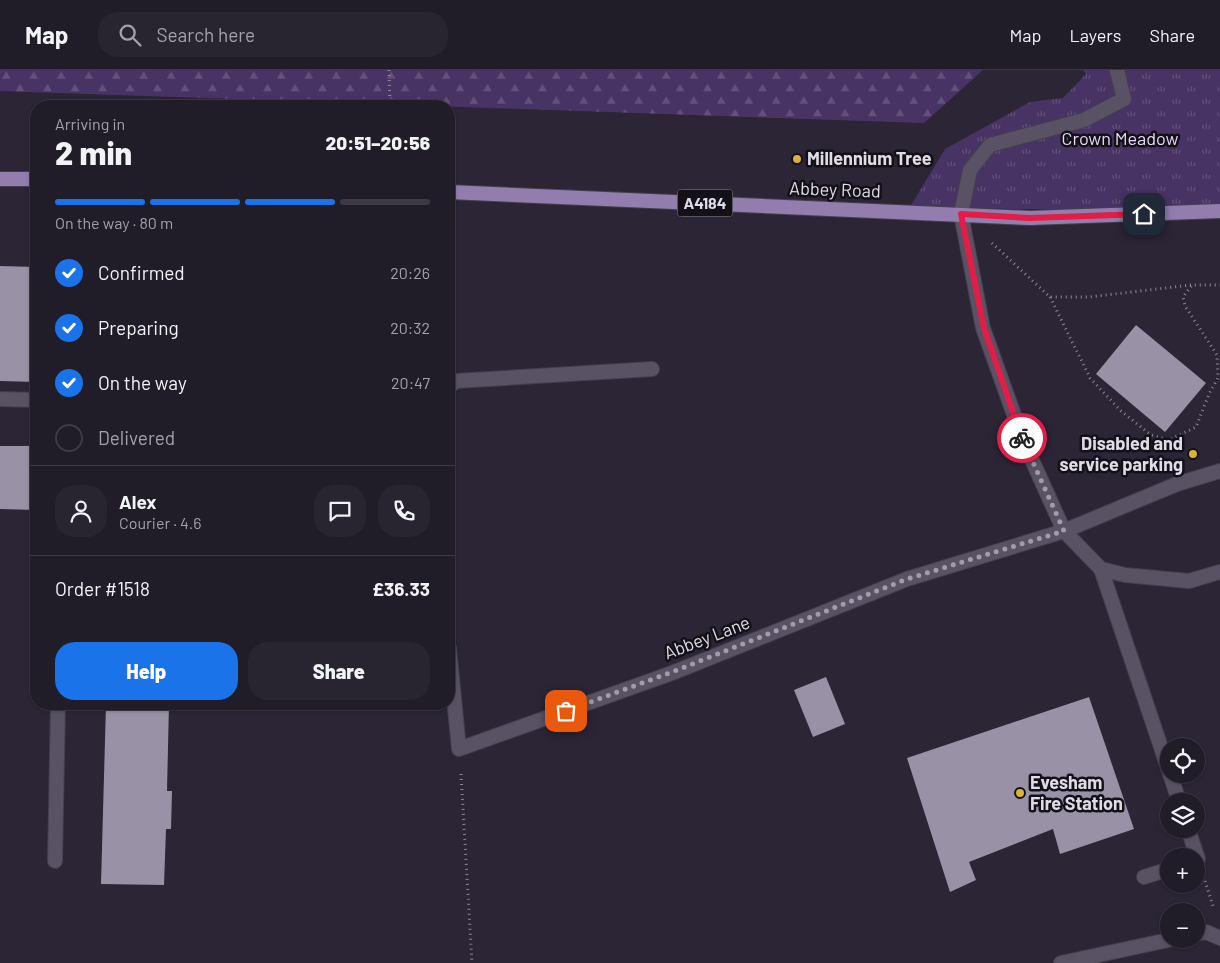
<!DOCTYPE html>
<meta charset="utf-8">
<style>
body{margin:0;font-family:Barlow,sans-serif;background:#282530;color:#f1f3f6;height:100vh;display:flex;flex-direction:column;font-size:19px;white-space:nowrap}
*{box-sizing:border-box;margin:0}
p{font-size:16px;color:#a2a1a8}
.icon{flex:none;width:28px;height:28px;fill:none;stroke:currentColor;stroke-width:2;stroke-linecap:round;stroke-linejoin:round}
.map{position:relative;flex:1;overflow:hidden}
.drawer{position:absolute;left:30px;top:30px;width:425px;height:610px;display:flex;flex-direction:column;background:#201c28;border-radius:20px;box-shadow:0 1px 4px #0004,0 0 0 1px #3d3a45}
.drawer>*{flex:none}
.tools{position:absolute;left:1160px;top:668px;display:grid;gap:10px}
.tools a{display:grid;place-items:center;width:45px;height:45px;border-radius:50%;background:#201c28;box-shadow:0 1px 4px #0004,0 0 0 1px #3d3a45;font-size:25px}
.pin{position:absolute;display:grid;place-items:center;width:42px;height:42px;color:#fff;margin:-21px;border-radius:10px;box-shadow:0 2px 8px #0006}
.courier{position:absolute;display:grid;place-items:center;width:50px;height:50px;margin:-25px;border:4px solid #e11d48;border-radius:50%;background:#fff;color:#222;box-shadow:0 1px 6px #0007}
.head em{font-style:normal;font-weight:800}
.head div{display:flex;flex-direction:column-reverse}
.head{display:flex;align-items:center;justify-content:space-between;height:85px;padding:0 25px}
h1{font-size:32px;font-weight:800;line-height:38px}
.bar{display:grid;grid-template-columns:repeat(4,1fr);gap:8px 5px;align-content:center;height:60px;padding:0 25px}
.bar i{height:6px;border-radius:4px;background:#3d3a45}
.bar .on{background:#1a73e8}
.bar p{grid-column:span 4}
.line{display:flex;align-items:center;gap:12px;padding:0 25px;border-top:1px solid #3d3a45}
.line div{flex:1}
.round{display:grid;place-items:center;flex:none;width:52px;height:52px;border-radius:20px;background:#282530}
ol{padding:0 25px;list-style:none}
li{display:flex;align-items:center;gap:15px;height:55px}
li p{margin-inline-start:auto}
li .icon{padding:5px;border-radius:50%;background:#1a73e8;color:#fff;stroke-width:4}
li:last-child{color:#a2a1a8}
li i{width:28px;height:28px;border:2px solid #3d3a45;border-radius:50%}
.button{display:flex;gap:10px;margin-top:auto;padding:10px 25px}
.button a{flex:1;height:58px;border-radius:20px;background:#1a73e8;color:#fff;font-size:20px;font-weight:800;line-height:58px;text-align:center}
.button a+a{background:#282530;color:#f1f3f6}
header{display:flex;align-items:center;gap:30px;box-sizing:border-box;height:70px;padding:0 25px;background:#201c28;border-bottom:1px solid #3d3a45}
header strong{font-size:24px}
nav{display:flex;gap:28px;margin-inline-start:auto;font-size:18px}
.search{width:350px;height:45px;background:#282530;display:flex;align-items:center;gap:12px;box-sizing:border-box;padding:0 18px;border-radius:20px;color:#a2a1a8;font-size:19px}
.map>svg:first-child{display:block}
.forest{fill:url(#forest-firs)}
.park{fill:url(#park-tufts)}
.building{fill:#9992a6}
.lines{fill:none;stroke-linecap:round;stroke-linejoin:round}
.service-casing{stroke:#453f4d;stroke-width:16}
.minor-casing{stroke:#453f4d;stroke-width:16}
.primary-casing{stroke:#453f4d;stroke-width:16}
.path{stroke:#8c8895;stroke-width:3;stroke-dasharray:1 4;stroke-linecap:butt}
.service{stroke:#595265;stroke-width:14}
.minor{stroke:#595265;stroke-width:14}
.primary{stroke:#917eaf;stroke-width:14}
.done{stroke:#a19ca9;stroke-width:5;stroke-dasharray:0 9}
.route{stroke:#e11d48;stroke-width:6}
.poi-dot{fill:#d9b434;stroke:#131017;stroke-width:2}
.labels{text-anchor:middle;stroke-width:5;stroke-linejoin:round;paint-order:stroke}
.shield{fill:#131017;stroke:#a29fa9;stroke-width:1}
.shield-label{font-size:16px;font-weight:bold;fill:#e0dce7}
.park-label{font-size:18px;fill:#e6d9fc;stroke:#131017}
.poi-label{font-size:18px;font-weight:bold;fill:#e0dce7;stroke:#131017;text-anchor:start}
.street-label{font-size:18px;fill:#e0dce7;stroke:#131017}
</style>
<header>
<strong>Map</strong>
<div class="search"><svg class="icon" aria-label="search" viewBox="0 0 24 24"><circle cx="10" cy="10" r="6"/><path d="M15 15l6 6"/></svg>Search here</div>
<nav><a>Map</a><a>Layers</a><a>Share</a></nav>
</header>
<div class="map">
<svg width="1220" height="893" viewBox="0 0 1220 893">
<defs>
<pattern id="forest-firs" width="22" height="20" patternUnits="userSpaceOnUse" patternTransform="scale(1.25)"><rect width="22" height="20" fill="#483464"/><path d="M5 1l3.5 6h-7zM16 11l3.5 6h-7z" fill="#62517a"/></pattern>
<pattern id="park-tufts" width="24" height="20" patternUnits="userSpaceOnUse" patternTransform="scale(1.25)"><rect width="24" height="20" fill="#483464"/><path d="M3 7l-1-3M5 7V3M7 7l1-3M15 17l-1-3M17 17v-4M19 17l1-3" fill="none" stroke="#62517a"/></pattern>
</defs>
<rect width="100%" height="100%" fill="#2b2536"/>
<polygon class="forest" points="0,0 983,0 924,53 0,21"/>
<polygon class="park" points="1083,0 1220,0 1220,135 1082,140 910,137 945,79 1030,32 1063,28 1086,4"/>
<g class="building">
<polygon points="0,196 36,197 36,312 0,311"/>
<polygon points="1136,255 1206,313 1165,362 1096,304"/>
<polygon points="0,376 36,376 36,440 0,439"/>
<polygon points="826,607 845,654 813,667 794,620"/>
<polygon points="1089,627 1134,759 1060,784 1053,759 969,792 976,810 950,822 907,688"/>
<polygon points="106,634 169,634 167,721 172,721 171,759 166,759 164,815 101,814"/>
</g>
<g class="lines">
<defs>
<g id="service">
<polyline points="961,144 970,100 990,75 1084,50 1124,29 1117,0"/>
<polyline points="449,317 456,311 652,299"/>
<polyline points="449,578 459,679 672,603 907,509 1064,461 1177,414 1220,401"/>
<polyline points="55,791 58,634"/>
<polyline points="1196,864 1206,862 1220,868"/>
<polyline points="1061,893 1173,869"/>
</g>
<g id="minor">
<polyline points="961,144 983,258 1023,370 1064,461 1101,499 1125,505 1189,511 1220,502"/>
<polyline points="0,329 36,330"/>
<polyline points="1101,499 1169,701"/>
<polyline points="1170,704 1179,731"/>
<polyline points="1188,759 1198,789 1196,790"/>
<polyline points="1144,807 1169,799"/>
</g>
<g id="primary">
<polyline points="0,109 36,109"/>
<polyline points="449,122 1030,148 1220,141"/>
</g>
</defs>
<use href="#service" class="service-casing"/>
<use href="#minor" class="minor-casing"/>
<use href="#primary" class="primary-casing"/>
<g class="path">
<polyline points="389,0 390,36"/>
<polyline points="992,173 1050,227 1089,227 1191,215"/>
<polyline points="1050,227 1090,308 1121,341 1151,365 1169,370 1196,357 1209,324 1218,308 1217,285 1185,236 1183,227 1192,215 1220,215"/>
<polyline points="461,704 472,893"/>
<polyline points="1205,811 1214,839"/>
</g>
<use href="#service" class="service"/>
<use href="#minor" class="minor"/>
<use href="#primary" class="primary"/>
</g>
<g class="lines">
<polyline class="done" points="566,641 672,602 907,509 1064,461 1022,368"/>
<polyline class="route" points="1022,368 984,258 961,144 1030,148 1144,144"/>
</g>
<g class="poi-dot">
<circle cx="797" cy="89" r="5"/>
<circle cx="1193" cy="384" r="5"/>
<circle cx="1020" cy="723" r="5"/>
</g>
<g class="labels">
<rect class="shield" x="677.5" y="119.5" width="55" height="27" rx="4"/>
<g class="shield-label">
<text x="705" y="139">A4184</text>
</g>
<g class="park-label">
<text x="1120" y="75">Crown Meadow</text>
</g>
<g class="poi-label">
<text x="807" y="95">Millennium Tree</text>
<text x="1183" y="380" text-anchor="end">Disabled and<tspan x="1183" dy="21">service parking</tspan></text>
<text x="1030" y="719">Evesham<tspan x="1030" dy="21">Fire Station</tspan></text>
</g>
<g class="street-label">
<text transform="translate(835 120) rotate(2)" y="6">Abbey Road</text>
<text transform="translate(707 568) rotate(-21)" y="6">Abbey Lane</text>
</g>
</g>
</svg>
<div class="tools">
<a><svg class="icon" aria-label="locate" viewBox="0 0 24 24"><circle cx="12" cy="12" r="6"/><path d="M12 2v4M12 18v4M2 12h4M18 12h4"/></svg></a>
<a><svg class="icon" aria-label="layers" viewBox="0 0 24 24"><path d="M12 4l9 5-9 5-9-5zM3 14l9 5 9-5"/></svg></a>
<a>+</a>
<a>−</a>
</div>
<div class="pin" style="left:566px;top:641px;background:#ea580c"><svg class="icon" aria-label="bag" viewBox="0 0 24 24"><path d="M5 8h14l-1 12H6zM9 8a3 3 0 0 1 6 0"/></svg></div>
<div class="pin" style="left:1144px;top:144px;background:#1f2937"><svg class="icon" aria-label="home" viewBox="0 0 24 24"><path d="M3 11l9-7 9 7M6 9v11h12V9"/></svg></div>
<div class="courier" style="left:1022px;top:368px"><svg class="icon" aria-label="bike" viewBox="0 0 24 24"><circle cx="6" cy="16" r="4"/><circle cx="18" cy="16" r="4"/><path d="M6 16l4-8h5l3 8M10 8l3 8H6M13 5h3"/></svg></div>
<section class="drawer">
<div class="head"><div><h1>2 min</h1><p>Arriving in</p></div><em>20:51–20:56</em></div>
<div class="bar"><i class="on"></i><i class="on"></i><i class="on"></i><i></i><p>On the way · 80 m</p></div>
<ol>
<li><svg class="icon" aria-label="check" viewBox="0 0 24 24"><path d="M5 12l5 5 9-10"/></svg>Confirmed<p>20:26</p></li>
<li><svg class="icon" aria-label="check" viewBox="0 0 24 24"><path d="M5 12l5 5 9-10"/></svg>Preparing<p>20:32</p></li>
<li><svg class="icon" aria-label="check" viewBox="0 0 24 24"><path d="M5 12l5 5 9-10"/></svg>On the way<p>20:47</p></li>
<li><i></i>Delivered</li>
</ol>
<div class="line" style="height:90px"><a class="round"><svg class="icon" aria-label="person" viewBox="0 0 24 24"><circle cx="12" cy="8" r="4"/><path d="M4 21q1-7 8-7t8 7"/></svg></a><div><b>Alex</b><p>Courier · 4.6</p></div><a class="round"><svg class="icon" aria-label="chat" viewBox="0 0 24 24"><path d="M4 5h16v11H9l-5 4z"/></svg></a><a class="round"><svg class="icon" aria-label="phone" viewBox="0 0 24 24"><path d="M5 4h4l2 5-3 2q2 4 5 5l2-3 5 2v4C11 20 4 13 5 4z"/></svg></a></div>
<div class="line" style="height:65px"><div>Order #1518</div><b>£36.33</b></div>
<div class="button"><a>Help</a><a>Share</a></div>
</section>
</div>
